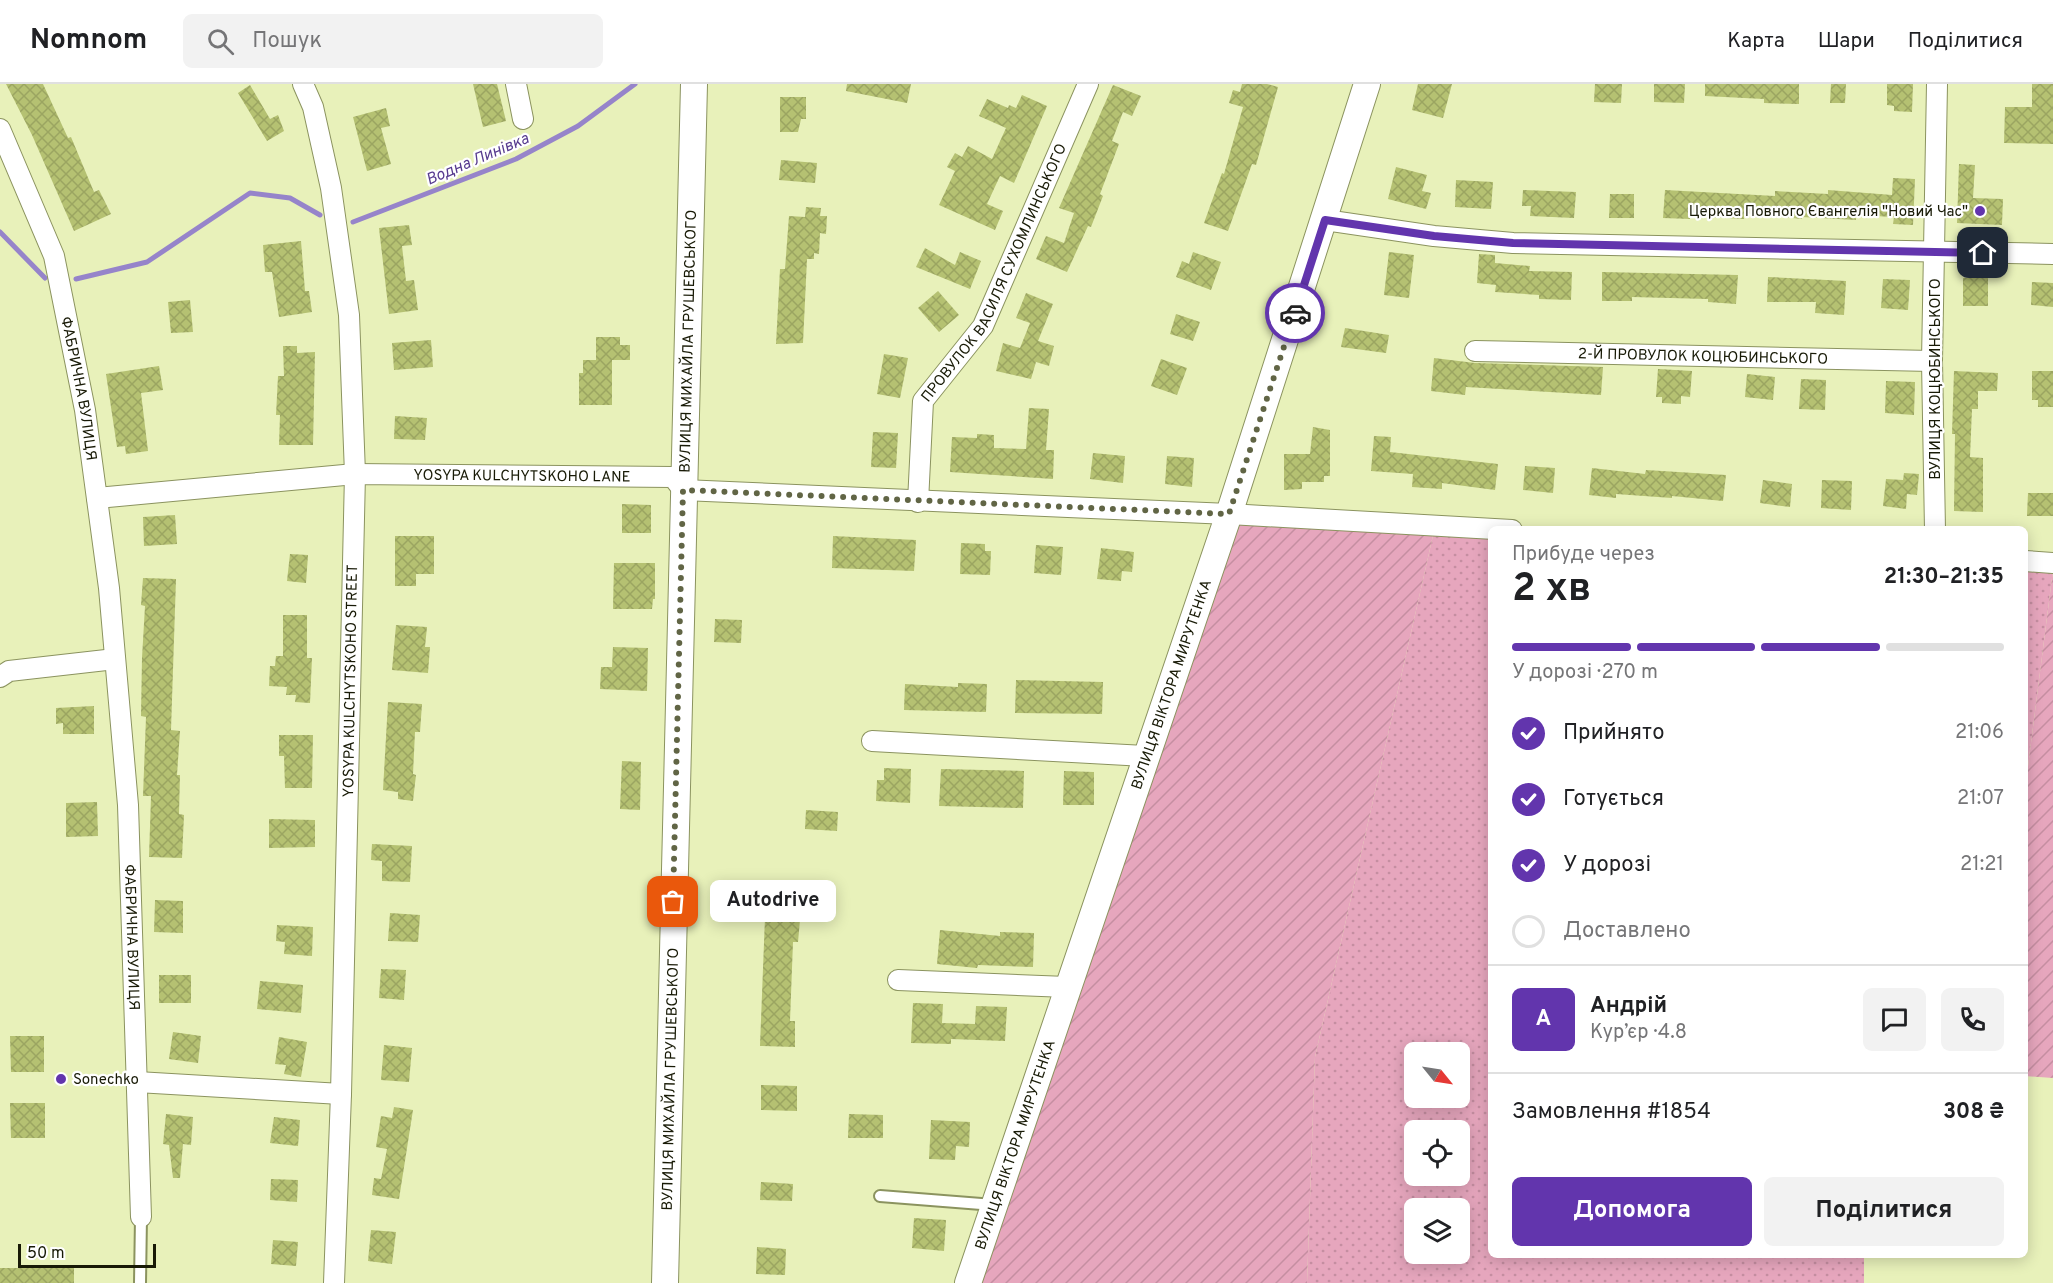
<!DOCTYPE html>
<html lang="uk">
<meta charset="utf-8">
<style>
body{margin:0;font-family:Overpass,sans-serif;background:#f2f2f2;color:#202124;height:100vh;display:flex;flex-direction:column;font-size:22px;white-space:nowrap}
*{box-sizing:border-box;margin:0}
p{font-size:20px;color:#757577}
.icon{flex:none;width:33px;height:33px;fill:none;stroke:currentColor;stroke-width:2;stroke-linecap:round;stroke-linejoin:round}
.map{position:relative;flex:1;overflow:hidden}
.side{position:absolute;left:1488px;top:442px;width:540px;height:732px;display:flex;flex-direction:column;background:#fff;border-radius:9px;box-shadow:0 3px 15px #0003}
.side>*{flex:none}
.needle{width:39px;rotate:120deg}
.fabs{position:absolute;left:1404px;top:958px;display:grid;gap:12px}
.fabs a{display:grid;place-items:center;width:66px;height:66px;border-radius:9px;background:#fff;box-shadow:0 3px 15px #0003;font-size:30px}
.scale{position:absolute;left:18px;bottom:15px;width:138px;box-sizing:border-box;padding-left:6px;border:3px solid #181a06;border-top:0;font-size:16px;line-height:21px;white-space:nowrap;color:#181a06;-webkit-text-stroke:4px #fff;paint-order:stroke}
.pin{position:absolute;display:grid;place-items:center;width:51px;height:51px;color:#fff;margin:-26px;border-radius:12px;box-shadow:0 3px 9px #0006}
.courier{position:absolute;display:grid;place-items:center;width:60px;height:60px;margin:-30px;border:4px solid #6235ad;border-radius:50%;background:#fff;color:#222;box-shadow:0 2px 8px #0007}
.bubble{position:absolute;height:42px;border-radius:9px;background:#fff;box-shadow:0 3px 15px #0003;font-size:20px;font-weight:700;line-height:42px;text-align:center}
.headline em{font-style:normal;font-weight:700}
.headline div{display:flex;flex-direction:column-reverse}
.headline{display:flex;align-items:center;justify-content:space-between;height:102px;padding:0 24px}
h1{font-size:39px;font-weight:700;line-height:45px}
.bar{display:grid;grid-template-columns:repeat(4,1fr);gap:9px 6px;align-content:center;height:72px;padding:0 24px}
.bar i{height:8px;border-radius:4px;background:#e0e0e0}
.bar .selected{background:#6235ad}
.bar p{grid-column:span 4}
.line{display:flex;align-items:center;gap:15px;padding:0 24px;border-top:2px solid #e0e0e0}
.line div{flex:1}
.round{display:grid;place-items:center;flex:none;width:63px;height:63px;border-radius:9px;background:#f2f2f2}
ol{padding:0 24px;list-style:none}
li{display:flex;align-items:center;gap:18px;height:66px}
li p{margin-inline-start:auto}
li .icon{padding:6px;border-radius:50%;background:#6235ad;color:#fff;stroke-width:4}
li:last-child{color:#757577}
li i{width:33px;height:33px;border:3px solid #e0e0e0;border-radius:50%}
.action{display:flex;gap:12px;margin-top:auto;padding:12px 24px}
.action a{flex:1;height:69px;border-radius:9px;background:#6235ad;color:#fff;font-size:24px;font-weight:700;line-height:69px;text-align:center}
.action a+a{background:#f2f2f2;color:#202124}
header{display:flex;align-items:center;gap:36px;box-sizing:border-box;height:84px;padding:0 30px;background:#fff;border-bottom:2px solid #e0e0e0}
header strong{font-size:28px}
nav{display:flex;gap:33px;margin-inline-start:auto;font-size:21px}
.search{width:420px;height:54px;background:#f2f2f2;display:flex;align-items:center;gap:15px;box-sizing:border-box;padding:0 21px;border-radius:9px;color:#757577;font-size:22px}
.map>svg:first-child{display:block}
.grass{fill:url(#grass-dots);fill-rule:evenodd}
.garden{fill:url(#garden-furrows)}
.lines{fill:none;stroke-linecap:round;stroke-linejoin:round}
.stream{stroke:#9684ca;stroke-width:5}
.building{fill:url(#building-cross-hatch)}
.service-casing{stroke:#8b935f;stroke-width:14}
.minor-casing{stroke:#8b935f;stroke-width:22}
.tertiary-casing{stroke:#8b935f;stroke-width:28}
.service{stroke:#fff;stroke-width:10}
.minor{stroke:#fff;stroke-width:20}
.tertiary{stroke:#fff;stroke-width:26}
.done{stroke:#616545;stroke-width:6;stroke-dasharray:0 10.8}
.route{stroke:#6235ad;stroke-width:8}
.poi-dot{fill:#6235ad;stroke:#fff;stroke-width:2}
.labels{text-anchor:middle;stroke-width:4.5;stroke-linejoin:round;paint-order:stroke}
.poi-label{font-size:15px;fill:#181a06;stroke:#fff;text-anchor:end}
.street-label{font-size:15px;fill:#181a06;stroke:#fff}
.water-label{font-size:16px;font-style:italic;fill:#573b8f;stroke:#fff}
</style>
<header>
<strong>Nomnom</strong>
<div class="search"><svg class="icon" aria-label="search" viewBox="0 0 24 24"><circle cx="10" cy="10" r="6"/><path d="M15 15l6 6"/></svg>Пошук</div>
<nav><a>Карта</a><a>Шари</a><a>Поділитися</a></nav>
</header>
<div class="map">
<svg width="2053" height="1199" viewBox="0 0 2053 1199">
<defs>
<pattern id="grass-dots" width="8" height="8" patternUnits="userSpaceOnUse" patternTransform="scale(1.5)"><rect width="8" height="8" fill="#e6a6bd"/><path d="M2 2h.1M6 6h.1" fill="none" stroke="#c58ea1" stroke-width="1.8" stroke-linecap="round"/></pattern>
<pattern id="garden-furrows" width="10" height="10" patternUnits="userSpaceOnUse" patternTransform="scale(1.5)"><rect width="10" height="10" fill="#e6a6bd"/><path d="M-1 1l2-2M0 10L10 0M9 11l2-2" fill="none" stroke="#c58ea1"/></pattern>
<pattern id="building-cross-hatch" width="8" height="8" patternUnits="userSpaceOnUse" patternTransform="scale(1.5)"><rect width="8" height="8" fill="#b5c172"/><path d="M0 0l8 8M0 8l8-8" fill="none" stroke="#9ba561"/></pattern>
</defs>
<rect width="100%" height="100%" fill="#e8f1ba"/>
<g class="grass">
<path d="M1434,447l57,3v722h373v27h-557l8,-226zM1414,969h46v45h-46zM1414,1047h46v45h-46zM1414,1125h46v45h-46z"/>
<polygon points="2025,484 2053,486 2025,706"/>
</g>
<g class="garden">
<polygon points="1225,434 1434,447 1315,973 1307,1199 976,1199"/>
<polygon points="2053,486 2053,994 2025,992 2025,706"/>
</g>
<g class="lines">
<g class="stream">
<polyline points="353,138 516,75 578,42 635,0"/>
<polyline points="0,148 45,194"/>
<polyline points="76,195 147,178 250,109 290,114 320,131"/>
</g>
</g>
<g class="building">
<polygon points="6,0 43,0 68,54 71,53 94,108 99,106 111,130 74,147 32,51"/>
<polygon points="473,0 497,0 506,37 483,43"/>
<polygon points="847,0 911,0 907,19 846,7"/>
<polygon points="1242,0 1267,0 1278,3 1256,81 1252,80 1228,147 1204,139 1222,89 1224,90 1243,23 1229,19 1233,6 1240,8"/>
<polygon points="1418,0 1452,0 1443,34 1412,26"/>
<polygon points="1595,0 1622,0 1621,19 1594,18"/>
<polygon points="1654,0 1685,0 1684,19 1654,18"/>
<polygon points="1705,0 1799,0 1799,20 1764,19 1764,15 1705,12"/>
<polygon points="1831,0 1846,0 1845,19 1830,19"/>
<polygon points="1887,0 1913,0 1912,28 1894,27 1894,22 1887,21"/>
<polygon points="2032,0 2053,0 2053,60 2004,59 2005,23 2032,23"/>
<polygon points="250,1 270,35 278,31 284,47 267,57 238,9"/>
<polygon points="1113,1 1141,12 1132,32 1123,28 1112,57 1119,60 1100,110 1103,112 1091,143 1088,142 1067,188 1036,175 1046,152 1064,159 1074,129 1059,124"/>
<polygon points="1022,11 1047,22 1014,99 1000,92 987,120 1003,127 995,146 939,121 955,87 947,83 955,69 962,73 968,62 992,75 1006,44 979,32 987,15 1008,24 1009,21 1016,24"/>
<polygon points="780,13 806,13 806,35 801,35 798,48 780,48"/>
<polygon points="386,24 390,42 381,44 391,80 367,87 353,33"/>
<polygon points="781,76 817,79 815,99 779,96"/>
<polygon points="1959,80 1975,81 1973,114 2003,115 2002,141 1957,139"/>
<polygon points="1396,83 1427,91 1422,107 1431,109 1426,125 1388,115"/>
<polygon points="1893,94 1915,95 1913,141 1893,140 1894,133 1856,131 1856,136 1802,133 1802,135 1745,129 1744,135 1690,132 1690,135 1663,134 1665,106 1775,112 1775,107 1828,110 1828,106 1892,111"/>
<polygon points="1456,96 1493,98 1491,125 1455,123"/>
<polygon points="1523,106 1576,108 1574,134 1530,132 1531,122 1522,122"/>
<polygon points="1610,110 1634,110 1634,134 1609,134"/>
<polygon points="806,123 821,124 820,132 827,132 826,150 820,149 819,170 814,169 814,175 807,175 803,259 776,260 780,185 785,185 789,132 805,133"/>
<polygon points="409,141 412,161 402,162 406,197 414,196 418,226 389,230 379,144"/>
<polygon points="301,157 305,207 309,207 312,228 279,233 272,188 265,188 263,161"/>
<polygon points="925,164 955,181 960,168 981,177 970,205 916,183"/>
<polygon points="1193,168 1221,178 1211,206 1176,193 1182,177 1189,180"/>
<polygon points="1389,168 1414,171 1409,214 1384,211"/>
<polygon points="1479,170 1495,171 1495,179 1530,182 1529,187 1572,188 1571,216 1539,215 1539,211 1495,208 1496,201 1477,199"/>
<polygon points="1602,188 1738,191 1736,220 1708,218 1708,215 1632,213 1632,217 1602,217"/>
<polygon points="1768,193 1846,197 1844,231 1815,229 1816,218 1767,218"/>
<rect x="1963" y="194" width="25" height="28"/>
<polygon points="1883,195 1910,196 1908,226 1881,224"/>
<polygon points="2032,198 2053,199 2053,223 2031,221"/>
<polygon points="938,207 959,231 939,248 918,224"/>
<polygon points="1026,209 1053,220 1038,257 1054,262 1049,282 1036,278 1031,295 996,287 1003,259 1020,264 1030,239 1016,234"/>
<polygon points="190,216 193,248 171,249 168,218"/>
<polygon points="1176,230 1200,238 1193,257 1170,250"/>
<polygon points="1345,244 1389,251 1386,269 1341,263"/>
<polygon points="596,253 620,253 620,261 630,261 630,276 612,276 612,321 579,321 579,289 583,289 583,276 596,276"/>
<polygon points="431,256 433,283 394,286 392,259"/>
<polygon points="283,262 297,262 297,269 315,268 313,361 279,361 280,331 276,331 278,292 284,292"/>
<polygon points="884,270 908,274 900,314 877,310"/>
<polygon points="1434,274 1475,279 1603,283 1601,311 1466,303 1465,311 1431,307"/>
<polygon points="1161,275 1187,284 1177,311 1151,302"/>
<polygon points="159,282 163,306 141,309 148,367 126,370 125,362 117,363 106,290"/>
<polygon points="1658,285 1692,287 1690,313 1681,312 1681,320 1662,319 1662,313 1656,313"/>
<polygon points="1954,287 1998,289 1997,307 1978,307 1978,325 1972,325 1970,373 1983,374 1983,428 1954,427 1955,350 1952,350"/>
<polygon points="2032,287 2053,287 2053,323 2038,323 2038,316 2032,316"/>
<polygon points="1747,290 1775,293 1773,316 1745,313"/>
<polygon points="1801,295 1826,296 1825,326 1799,325"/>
<polygon points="1886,297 1915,298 1914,331 1885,329"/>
<polygon points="1029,324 1049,325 1046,366 1054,366 1053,395 950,388 952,353 977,354 977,350 994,351 994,364 1026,365"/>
<polygon points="395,332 427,334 425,356 394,355"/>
<polygon points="1313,343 1330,346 1330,392 1324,392 1324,398 1302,398 1302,405 1284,406 1284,370 1310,370"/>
<polygon points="873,348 898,349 896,384 871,383"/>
<polygon points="1374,352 1391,353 1390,368 1498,380 1495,406 1442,399 1442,405 1412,403 1413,390 1371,387"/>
<polygon points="1093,369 1125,372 1123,399 1090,395"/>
<polygon points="1167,372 1194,374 1192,403 1165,400"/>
<polygon points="1525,382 1555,384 1553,409 1523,406"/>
<polygon points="1592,384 1645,390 1646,386 1726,391 1723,417 1672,412 1672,414 1616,410 1616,414 1589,411"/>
<polygon points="1904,389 1919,390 1917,411 1907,410 1906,425 1883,422 1886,395 1903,396"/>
<polygon points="1763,396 1792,400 1790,423 1760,419"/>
<polygon points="1822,396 1852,397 1851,426 1821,424"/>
<polygon points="2028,409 2053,409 2053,432 2027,432"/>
<polygon points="622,420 651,421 651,449 622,449"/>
<polygon points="175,431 177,460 144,462 143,433"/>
<polygon points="395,452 434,452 434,490 416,490 416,502 395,502"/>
<polygon points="833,452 916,456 914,487 832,484"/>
<polygon points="961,459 985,460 985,467 991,467 990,491 960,490"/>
<polygon points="1036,461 1063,463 1061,491 1034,489"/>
<polygon points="1101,464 1134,468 1132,488 1122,487 1121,497 1097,495"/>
<polygon points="290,470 308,471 306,499 287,497"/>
<polygon points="614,479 655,479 655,515 653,515 652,525 613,525"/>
<polygon points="143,494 176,495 171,646 180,647 177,691 180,691 179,730 184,731 182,774 149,773 151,712 143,712 146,633 141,632 142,574 145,522 141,521"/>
<polygon points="283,531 307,531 307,574 312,574 310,619 295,618 296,611 286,611 287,603 269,602 270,582 275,582 276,572 283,572"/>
<polygon points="715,535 742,536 741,559 714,558"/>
<polygon points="396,541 427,543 425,563 430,563 428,589 392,586"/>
<polygon points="613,563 648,564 647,607 600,605 601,583 612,583"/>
<polygon points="1016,596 1103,598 1102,630 1015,629"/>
<polygon points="958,599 987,600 986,628 904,626 905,600 958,603"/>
<polygon points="388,618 422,620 420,648 415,648 413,690 416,691 413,717 398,715 398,708 383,706"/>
<polygon points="94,622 94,650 63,650 63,639 56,640 56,624"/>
<polygon points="279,651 313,651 312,704 285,704 284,672 279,672"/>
<polygon points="622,677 641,678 640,726 620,725"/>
<polygon points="884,684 911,685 910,719 876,717 877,696 884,696"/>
<polygon points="941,685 1024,687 1023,724 939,722"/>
<polygon points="1064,687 1094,688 1094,721 1063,721"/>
<polygon points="97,718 98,752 66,753 66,719"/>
<polygon points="806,726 838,728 837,747 805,745"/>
<polygon points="269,735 315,736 315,763 269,764"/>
<polygon points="372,760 412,762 410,798 382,797 382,777 371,776"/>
<polygon points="716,798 736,798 736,828 715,827"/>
<polygon points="155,816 183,817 183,849 154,848"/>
<polygon points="390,829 420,831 418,858 388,857"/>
<polygon points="765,833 800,836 798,858 793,858 790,937 795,937 795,963 760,962"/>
<polygon points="277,841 313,843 312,872 284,870 285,858 276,857"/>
<polygon points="940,846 1000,852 1000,848 1034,849 1033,883 978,881 977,884 937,880"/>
<polygon points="381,885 406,886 404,916 379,914"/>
<rect x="159" y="891" width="32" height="28"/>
<polygon points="260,897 303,901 301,929 257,925"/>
<polygon points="913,919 943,920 942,939 975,940 976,922 1007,923 1005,957 951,955 951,960 911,959"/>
<polygon points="173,948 201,952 198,979 169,975"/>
<polygon points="10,952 44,952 44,988 11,988"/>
<polygon points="279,953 307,958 301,993 284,990 286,981 275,980"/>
<polygon points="384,961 412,964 409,998 381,996"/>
<polygon points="761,1001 797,1002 797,1027 761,1026"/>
<polygon points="10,1019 45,1019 45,1054 11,1054"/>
<polygon points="394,1023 413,1026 399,1115 372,1111 374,1094 381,1095 387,1065 376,1063 381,1032 392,1034"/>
<polygon points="166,1030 193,1033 191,1061 183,1060 180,1094 173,1094 169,1061 163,1060"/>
<polygon points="849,1030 883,1031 883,1054 848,1054"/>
<polygon points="274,1033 300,1036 298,1062 270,1059"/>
<polygon points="931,1036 970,1038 969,1063 956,1062 955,1076 929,1075"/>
<polygon points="271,1095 298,1096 297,1118 270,1116"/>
<polygon points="761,1098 793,1100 792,1117 760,1116"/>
<polygon points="914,1134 946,1136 944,1167 912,1164"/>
<polygon points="371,1146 396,1148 392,1180 368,1177"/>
<polygon points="273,1156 298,1158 296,1182 271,1180"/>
<polygon points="757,1163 786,1165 785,1191 756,1190"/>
<rect x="0" y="1184" width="74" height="15"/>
</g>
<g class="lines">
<defs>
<g id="service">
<polyline points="880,1112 994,1121"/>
<polyline points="140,1199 141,1133"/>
</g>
<g id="minor">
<polyline points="303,0 313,23 331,104 349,231 355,390 341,1010 334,1199"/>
<polyline points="516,0 523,35"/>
<path id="s1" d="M0,45l54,127 31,154 24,178 19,217 13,412"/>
<polyline points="1325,136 1434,152 1513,159 2053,170"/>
<path id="s2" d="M1475,267l457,10"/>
<path id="s3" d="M97,414l258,-24 318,3 10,13 546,24 283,16"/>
<path id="s4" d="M918,418l5,-101 60,-75 105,-242"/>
<polyline points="1935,446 1932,277 1937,0"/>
<polyline points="2025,477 2053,479"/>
<polyline points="0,593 9,587 115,575"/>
<polyline points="872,657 1145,672"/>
<polyline points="898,896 1067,903"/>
<polyline points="137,998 341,1010"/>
</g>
<g id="tertiary">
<path id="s5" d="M665,1199l29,-1199"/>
<path id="s6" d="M968,1199l261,-769 138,-430"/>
</g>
</defs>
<use href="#service" class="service-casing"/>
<use href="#minor" class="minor-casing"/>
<use href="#tertiary" class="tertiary-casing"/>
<use href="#service" class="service"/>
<use href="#minor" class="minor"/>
<use href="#tertiary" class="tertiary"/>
</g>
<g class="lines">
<polyline class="done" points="673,818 683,406 1229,430 1295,229"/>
<polyline class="route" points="1295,229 1325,136 1434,152 1513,159 1983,169"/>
</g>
<g class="poi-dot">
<circle cx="1980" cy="127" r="6"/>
<circle cx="61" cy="995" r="6"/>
</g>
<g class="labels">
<g class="poi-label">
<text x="1968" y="132">Церква Повного Євангелія "Новий Час"</text>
<text x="73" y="1000" text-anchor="start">Sonechko</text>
</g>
<g class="street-label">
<text dy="5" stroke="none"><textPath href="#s4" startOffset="249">ПРОВУЛОК ВАСИЛЯ СУХОМЛИНСЬКОГО</textPath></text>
<text dy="5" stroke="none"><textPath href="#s5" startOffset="942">ВУЛИЦЯ МИХАЙЛА ГРУШЕВСЬКОГО</textPath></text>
<text dy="5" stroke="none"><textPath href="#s2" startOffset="228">2-Й ПРОВУЛОК КОЦЮБИНСЬКОГО</textPath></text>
<text transform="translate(1935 295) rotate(-90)" y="5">ВУЛИЦЯ КОЦЮБИНСЬКОГО</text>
<text dy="5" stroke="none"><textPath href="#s1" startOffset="273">ФАБРИЧНА ВУЛИЦЯ</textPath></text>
<text dy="5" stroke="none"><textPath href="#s3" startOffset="426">YOSYPA KULCHYTSKOHO LANE</textPath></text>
<text transform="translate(350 597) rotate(-89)" y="5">YOSYPA KULCHYTSKOHO STREET</text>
<text dy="5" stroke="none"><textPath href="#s6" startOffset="632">ВУЛИЦЯ ВІКТОРА МИРУТЕНКА</textPath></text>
<text dy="5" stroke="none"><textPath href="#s1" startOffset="825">ФАБРИЧНА ВУЛИЦЯ</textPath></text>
<text dy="5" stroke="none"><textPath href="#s5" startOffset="204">ВУЛИЦЯ МИХАЙЛА ГРУШЕВСЬКОГО</textPath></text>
<text dy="5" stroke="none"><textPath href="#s6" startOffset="146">ВУЛИЦЯ ВІКТОРА МИРУТЕНКА</textPath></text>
</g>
<g class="water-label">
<text transform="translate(477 74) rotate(-23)" y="6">Водна Линівка</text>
</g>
</g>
</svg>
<div class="fabs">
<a><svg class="needle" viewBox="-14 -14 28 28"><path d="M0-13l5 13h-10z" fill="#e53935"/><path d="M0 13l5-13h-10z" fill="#757577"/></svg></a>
<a><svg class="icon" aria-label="locate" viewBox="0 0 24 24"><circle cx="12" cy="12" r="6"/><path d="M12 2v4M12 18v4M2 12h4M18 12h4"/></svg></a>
<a><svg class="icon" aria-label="layers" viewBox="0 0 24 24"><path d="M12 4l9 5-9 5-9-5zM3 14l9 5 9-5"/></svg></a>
</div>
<div class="scale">50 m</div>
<div class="pin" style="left:673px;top:818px;background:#ea580c"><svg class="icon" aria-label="bag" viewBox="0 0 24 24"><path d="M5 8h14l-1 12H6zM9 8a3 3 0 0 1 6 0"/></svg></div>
<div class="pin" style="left:1983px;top:169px;background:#1f2937"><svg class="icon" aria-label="home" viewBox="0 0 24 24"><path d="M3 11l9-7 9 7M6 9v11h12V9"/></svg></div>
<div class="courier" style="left:1295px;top:229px"><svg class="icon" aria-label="car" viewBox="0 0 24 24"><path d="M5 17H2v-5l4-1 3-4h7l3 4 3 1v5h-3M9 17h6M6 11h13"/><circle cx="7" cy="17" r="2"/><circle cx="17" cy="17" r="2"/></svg></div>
<div class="bubble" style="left:710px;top:796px;width:126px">Autodrive</div>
<section class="side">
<div class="headline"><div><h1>2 хв</h1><p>Прибуде через</p></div><em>21:30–21:35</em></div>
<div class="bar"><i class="selected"></i><i class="selected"></i><i class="selected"></i><i></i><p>У дорозі · 270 m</p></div>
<ol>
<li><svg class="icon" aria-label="check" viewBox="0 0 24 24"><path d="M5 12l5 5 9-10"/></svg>Прийнято<p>21:06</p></li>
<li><svg class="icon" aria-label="check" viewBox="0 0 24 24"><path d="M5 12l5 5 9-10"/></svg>Готується<p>21:07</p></li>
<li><svg class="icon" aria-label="check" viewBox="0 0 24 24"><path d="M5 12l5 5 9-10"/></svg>У дорозі<p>21:21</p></li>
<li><i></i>Доставлено</li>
</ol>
<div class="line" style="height:108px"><b class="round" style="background:#6235ad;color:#fff">А</b><div><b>Андрій</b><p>Кур’єр · 4.8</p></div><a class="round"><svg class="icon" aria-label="chat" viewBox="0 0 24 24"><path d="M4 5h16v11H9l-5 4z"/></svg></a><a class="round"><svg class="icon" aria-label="phone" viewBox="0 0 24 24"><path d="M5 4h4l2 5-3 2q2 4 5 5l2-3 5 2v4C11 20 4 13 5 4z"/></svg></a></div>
<div class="line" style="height:78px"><div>Замовлення #1854</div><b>308 ₴</b></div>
<div class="action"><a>Допомога</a><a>Поділитися</a></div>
</section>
</div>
